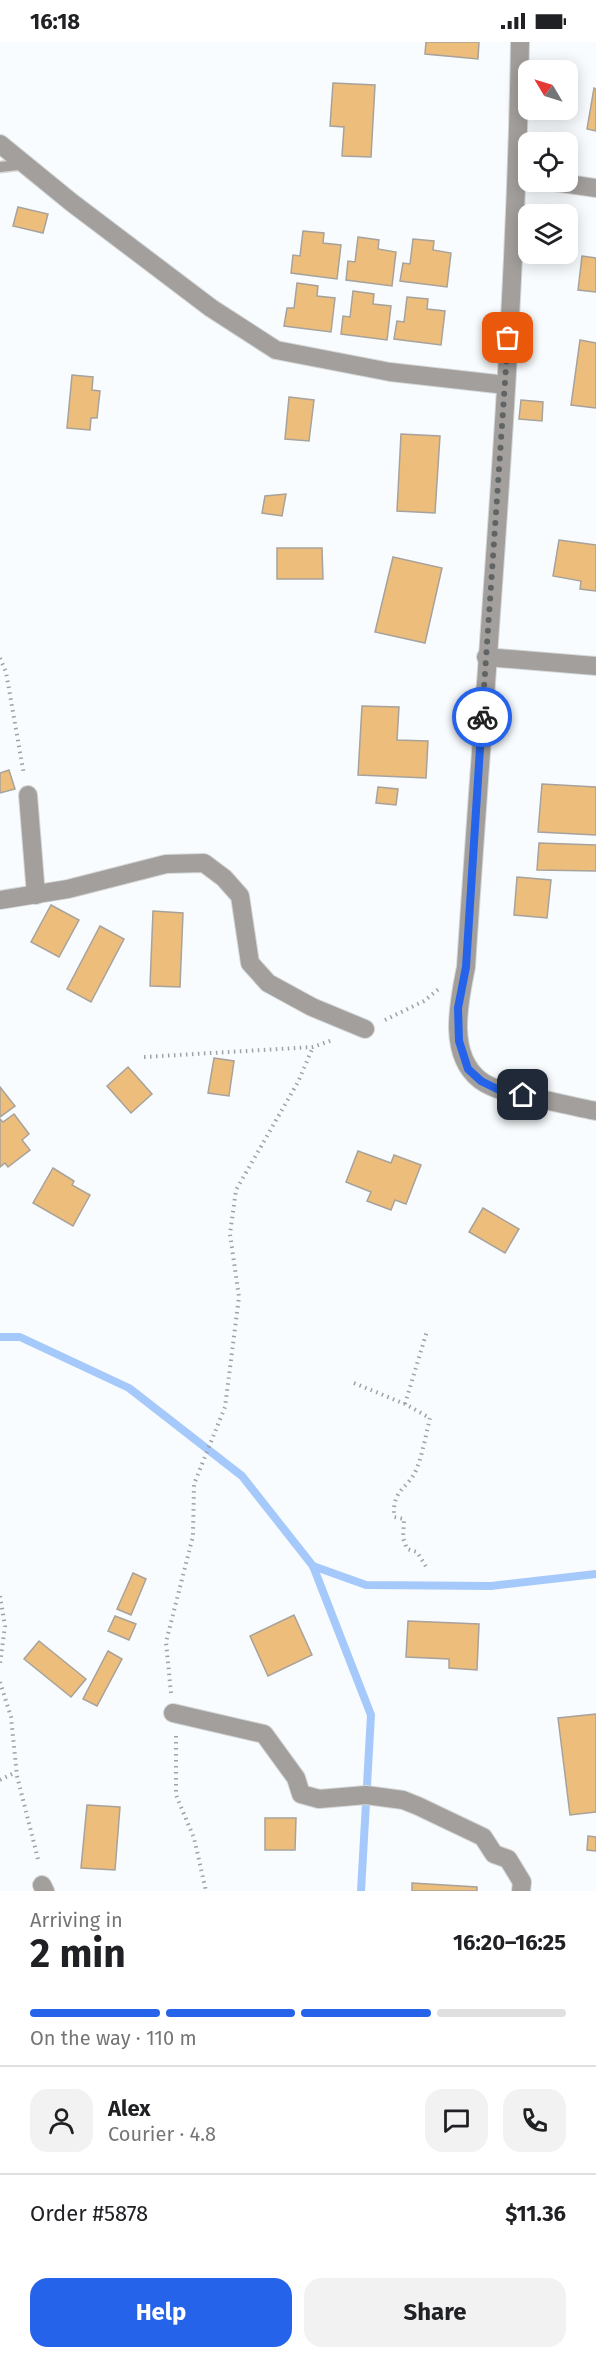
<!DOCTYPE html>
<meta charset="utf-8">
<style>
body{margin:0;font-family:"Fira Sans",sans-serif;background:#f2f2f2;color:#202124;height:100vh;display:flex;flex-direction:column;font-size:22px;white-space:nowrap}
*{box-sizing:border-box;margin:0}
p{font-size:20px;color:#757577}
.icon{flex:none;width:33px;height:33px;fill:none;stroke:currentColor;stroke-width:2;stroke-linecap:round;stroke-linejoin:round}
.map{position:relative;height:1849px;overflow:hidden}
.panel{display:flex;flex-direction:column;background:#fff;flex:1}
.panel>*{flex:none}
.needle{width:39px;rotate:308deg}
.fabs{position:absolute;left:518px;top:18px;display:grid;gap:12px}
.fabs a{display:grid;place-items:center;width:60px;height:60px;border-radius:12px;background:#fff;box-shadow:0 3px 15px #0003;font-size:30px}
.pin{position:absolute;display:grid;place-items:center;width:51px;height:51px;color:#fff;margin:-26px;border-radius:12px;box-shadow:0 3px 9px #0006}
.courier{position:absolute;display:grid;place-items:center;width:60px;height:60px;margin:-30px;border:4px solid #2563eb;border-radius:50%;background:#fff;color:#222;box-shadow:0 2px 8px #0007}
.overview em{font-style:normal;font-weight:700}
.overview div{display:flex;flex-direction:column-reverse}
.overview{display:flex;align-items:center;justify-content:space-between;height:102px;padding:0 30px}
h1{font-size:39px;font-weight:700;line-height:45px}
.bar{display:grid;grid-template-columns:repeat(4,1fr);gap:9px 6px;align-content:center;height:72px;padding:0 30px}
.bar i{height:8px;border-radius:4px;background:#e0e0e0}
.bar .selected{background:#2563eb}
.bar p{grid-column:span 4}
.line{display:flex;align-items:center;gap:15px;padding:0 30px;border-top:2px solid #e0e0e0}
.line div{flex:1}
.round{display:grid;place-items:center;flex:none;width:63px;height:63px;border-radius:18px;background:#f2f2f2}
.action{display:flex;gap:12px;margin-top:auto;padding:12px 30px}
.action a{flex:1;height:69px;border-radius:18px;background:#2563eb;color:#fff;font-size:24px;font-weight:700;line-height:69px;text-align:center}
.action a+a{background:#f2f2f2;color:#202124}
.status{display:flex;justify-content:space-between;align-items:center;height:42px;padding:0 30px;background:#fff;direction:ltr}
.status svg{height:16px;fill:currentColor}
.map>svg:first-child{display:block}
.lines{fill:none;stroke-linecap:round;stroke-linejoin:round}
.stream{stroke:#a6c9fb;stroke-width:8}
.building{fill:#edbd7b;stroke:#a7a29c;stroke-width:1.5}
.lane-casing{stroke:#d4d7d8;stroke-width:13}
.street-casing{stroke:#d4d7d8;stroke-width:20}
.path{stroke:#9fa2a4;stroke-width:4;stroke-dasharray:1.5 4.5;stroke-linecap:butt}
.lane{stroke:#a29f9c;stroke-width:10}
.street{stroke:#a29f9c;stroke-width:18}
.done{stroke:#616465;stroke-width:6;stroke-dasharray:0 10.8}
.route{stroke:#2563eb;stroke-width:8}
</style>
<div class="status"><b>16:18</b><svg viewBox="0 0 49 12"><path d="M0 12V9h3v3zM5 12V6h3v6zM10 12V3h3v9zM15 12V0h3v12zM26 1h20v11H26zM47 4h2v5h-2z"/></svg></div>
<div class="map">
<svg width="596" height="1849" viewBox="0 0 596 1849">
<rect width="100%" height="100%" fill="#f9fcfe"/>
<g class="lines">
<g class="stream">
<polyline points="0,1295 20,1295 129,1346 242,1434 313,1524 371,1673 361,1849"/>
<polyline points="313,1524 366,1543 491,1544 596,1532"/>
</g>
</g>
<g class="building">
<polygon points="426,0 479,0 478,17 425,12"/>
<polygon points="333,41 375,43 371,115 342,114 344,85 330,84"/>
<polygon points="594,46 596,47 596,89 587,87"/>
<polygon points="18,165 48,172 43,191 13,184"/>
<polygon points="303,189 324,191 323,201 341,203 337,237 291,231 293,213 300,214"/>
<polygon points="358,195 379,198 378,207 396,210 392,244 346,238 348,219 355,220"/>
<polygon points="413,197 434,199 433,208 451,211 447,245 400,239 403,221 410,222"/>
<polygon points="582,214 596,216 596,250 578,248"/>
<polygon points="297,241 318,244 317,254 335,256 331,290 284,284 287,266 294,266"/>
<polygon points="353,249 374,252 373,262 391,264 387,298 341,292 343,274 350,275"/>
<polygon points="407,255 428,257 427,267 445,269 441,303 394,297 397,279 404,280"/>
<polygon points="580,298 596,301 596,366 571,363"/>
<polygon points="72,333 93,335 92,348 100,349 97,376 91,376 90,388 67,386"/>
<polygon points="289,355 314,358 309,399 285,397"/>
<polygon points="521,358 543,360 542,379 519,377"/>
<polygon points="401,392 440,394 435,471 397,469"/>
<polygon points="286,452 282,474 262,471 265,454"/>
<polygon points="559,498 596,503 596,549 580,547 581,539 553,534"/>
<polygon points="277,506 322,506 323,537 277,537"/>
<polygon points="393,515 442,526 425,601 375,590"/>
<polygon points="362,664 399,665 397,698 428,699 426,736 358,733"/>
<polygon points="9,728 15,747 0,751 0,731"/>
<polygon points="542,742 596,745 596,793 538,790"/>
<polygon points="378,745 398,747 396,763 376,761"/>
<polygon points="539,801 596,803 596,829 537,828"/>
<polygon points="517,835 551,838 547,876 514,873"/>
<polygon points="51,863 79,878 59,915 31,900"/>
<polygon points="153,869 183,871 180,945 150,944"/>
<polygon points="100,884 124,897 91,960 67,947"/>
<polygon points="214,1016 234,1019 229,1054 208,1051"/>
<polygon points="128,1025 152,1052 131,1071 107,1044"/>
<polygon points="0,1045 15,1064 0,1075"/>
<polygon points="14,1072 29,1092 22,1098 30,1108 8,1125 5,1121 0,1125 0,1077 3,1080"/>
<polygon points="358,1109 391,1121 394,1113 421,1123 406,1162 395,1158 391,1168 367,1159 371,1150 346,1140"/>
<polygon points="53,1126 74,1139 72,1143 90,1153 73,1184 33,1161"/>
<polygon points="483,1166 519,1187 505,1211 469,1190"/>
<polygon points="133,1531 146,1537 131,1573 117,1567"/>
<polygon points="294,1573 312,1613 268,1634 250,1594"/>
<polygon points="115,1574 136,1582 129,1598 108,1589"/>
<polygon points="408,1579 479,1582 477,1628 449,1626 449,1617 406,1615"/>
<polygon points="39,1599 86,1637 71,1655 24,1617"/>
<polygon points="108,1609 122,1617 97,1664 83,1657"/>
<polygon points="596,1672 596,1770 570,1773 558,1676"/>
<polygon points="87,1763 120,1765 115,1828 81,1826"/>
<polygon points="265,1776 296,1776 295,1808 265,1808"/>
<polygon points="588,1794 596,1795 596,1809 587,1808"/>
<polygon points="412,1841 477,1845 477,1849 412,1849"/>
</g>
<g class="lines">
<defs>
<polyline id="lane" points="0,125 26,122"/>
<g id="street">
<path d="M520,0c-5,309 -34,617 -54,925 -7,35 -19,87 14,113 15,11 35,14 52,17 22,5 43,10 64,14"/>
<polyline points="0,102 71,160 211,266 276,308 390,330 506,343"/>
<polyline points="555,140 596,146"/>
<polyline points="486,615 596,624"/>
<polyline points="28,753 36,853"/>
<polyline points="0,858 68,847 166,822 204,821 224,836 240,854 250,921 268,941 312,965 365,987"/>
<polyline points="173,1671 264,1692 296,1736 301,1752 319,1757 366,1753 403,1758 418,1764 483,1795 494,1812 508,1817 522,1840 521,1849"/>
<polyline points="42,1843 45,1849"/>
</g>
</defs>
<use href="#lane" class="lane-casing"/>
<use href="#street" class="street-casing"/>
<g class="path">
<polyline points="0,616 6,630 24,733"/>
<polyline points="385,978 424,959 440,946"/>
<polyline points="144,1015 313,1005 333,998"/>
<path d="M354,1341l51,21 25,14c-4,16 -7,34 -13,50 -8,21 -25,20 -23,49l10,2 -1,19 4,11 10,3 11,18"/>
<polyline points="405,1362 427,1289"/>
<polyline points="0,1554 5,1584 0,1622"/>
<polyline points="0,1640 11,1675 17,1734 39,1821"/>
<polyline points="171,1651 166,1600 193,1494 194,1442 225,1365 239,1255 230,1192 236,1148 298,1040 313,1005"/>
<polyline points="176,1694 176,1753 194,1796 206,1849"/>
<polyline points="0,1738 16,1730"/>
</g>
<use href="#lane" class="lane"/>
<use href="#street" class="street"/>
</g>
<g class="lines">
<polyline class="done" points="482,675 508,296"/>
<polyline class="route" points="482,675 466,925 458,966 459,999 468,1027 481,1039 501,1049 523,1053"/>
</g>
</svg>
<div class="fabs">
<a><svg class="needle" viewBox="-14 -14 28 28"><path d="M0-13l5 13h-10z" fill="#e53935"/><path d="M0 13l5-13h-10z" fill="#757577"/></svg></a>
<a><svg class="icon" aria-label="locate" viewBox="0 0 24 24"><circle cx="12" cy="12" r="6"/><path d="M12 2v4M12 18v4M2 12h4M18 12h4"/></svg></a>
<a><svg class="icon" aria-label="layers" viewBox="0 0 24 24"><path d="M12 4l9 5-9 5-9-5zM3 14l9 5 9-5"/></svg></a>
</div>
<div class="pin" style="left:508px;top:296px;background:#ea580c"><svg class="icon" aria-label="bag" viewBox="0 0 24 24"><path d="M5 8h14l-1 12H6zM9 8a3 3 0 0 1 6 0"/></svg></div>
<div class="pin" style="left:523px;top:1053px;background:#1f2937"><svg class="icon" aria-label="home" viewBox="0 0 24 24"><path d="M3 11l9-7 9 7M6 9v11h12V9"/></svg></div>
<div class="courier" style="left:482px;top:675px"><svg class="icon" aria-label="bike" viewBox="0 0 24 24"><circle cx="6" cy="16" r="4"/><circle cx="18" cy="16" r="4"/><path d="M6 16l4-8h5l3 8M10 8l3 8H6M13 5h3"/></svg></div>
</div>
<section class="panel">
<div class="overview"><div><h1>2 min</h1><p>Arriving in</p></div><em>16:20–16:25</em></div>
<div class="bar"><i class="selected"></i><i class="selected"></i><i class="selected"></i><i></i><p>On the way · 110 m</p></div>
<div class="line" style="height:108px"><a class="round"><svg class="icon" aria-label="person" viewBox="0 0 24 24"><circle cx="12" cy="8" r="4"/><path d="M4 21q1-7 8-7t8 7"/></svg></a><div><b>Alex</b><p>Courier · 4.8</p></div><a class="round"><svg class="icon" aria-label="chat" viewBox="0 0 24 24"><path d="M4 5h16v11H9l-5 4z"/></svg></a><a class="round"><svg class="icon" aria-label="phone" viewBox="0 0 24 24"><path d="M5 4h4l2 5-3 2q2 4 5 5l2-3 5 2v4C11 20 4 13 5 4z"/></svg></a></div>
<div class="line" style="height:78px"><div>Order #5878</div><b>$11.36</b></div>
<div class="action"><a>Help</a><a>Share</a></div>
</section>
